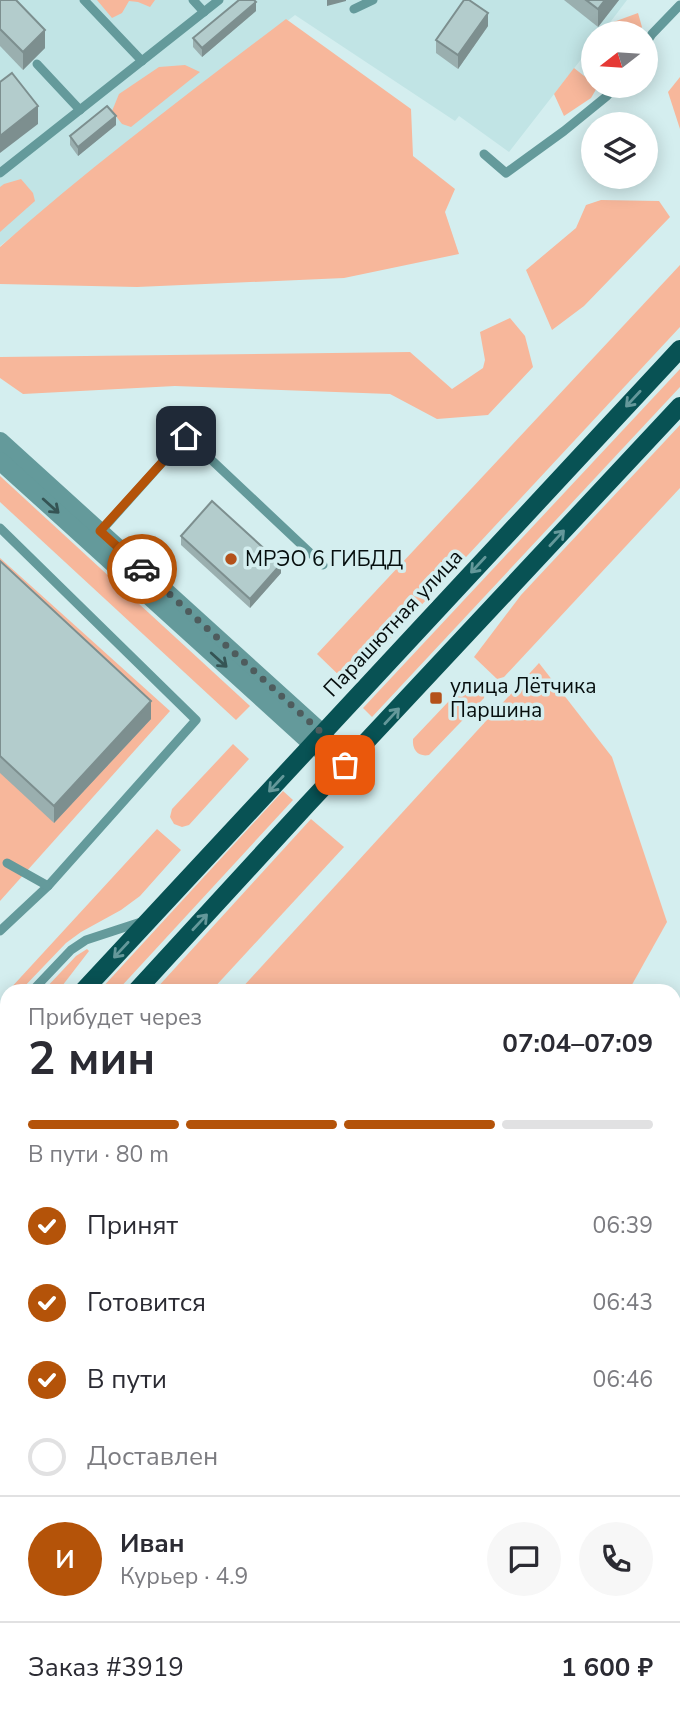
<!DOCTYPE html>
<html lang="ru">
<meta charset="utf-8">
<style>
body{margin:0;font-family:"Nunito Sans",sans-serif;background:#f7f7f7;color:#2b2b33;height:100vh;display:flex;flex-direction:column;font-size:26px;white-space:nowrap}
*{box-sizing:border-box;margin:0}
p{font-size:23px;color:#7c7c81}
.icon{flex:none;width:38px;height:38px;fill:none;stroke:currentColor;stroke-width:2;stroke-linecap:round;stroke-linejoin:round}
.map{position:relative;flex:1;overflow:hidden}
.details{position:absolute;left:0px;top:984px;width:681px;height:744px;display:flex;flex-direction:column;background:#fff;border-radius:21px 21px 0 0;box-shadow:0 4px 18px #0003}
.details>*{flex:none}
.needle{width:46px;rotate:253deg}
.fabs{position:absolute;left:581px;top:21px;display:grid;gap:14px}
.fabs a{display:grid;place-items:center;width:77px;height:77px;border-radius:50%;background:#fff;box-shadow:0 4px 18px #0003;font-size:35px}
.pin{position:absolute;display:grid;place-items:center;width:60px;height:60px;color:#fff;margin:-30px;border-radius:14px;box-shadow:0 4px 10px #0006}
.courier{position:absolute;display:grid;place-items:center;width:70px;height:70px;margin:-35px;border:5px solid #b45309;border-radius:50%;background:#fff;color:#222;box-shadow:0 2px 9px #0007}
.head em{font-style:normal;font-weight:700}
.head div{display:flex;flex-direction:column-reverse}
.head{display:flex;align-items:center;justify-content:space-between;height:119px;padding:0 28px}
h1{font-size:46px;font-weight:700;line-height:52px}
.bar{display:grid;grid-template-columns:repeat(4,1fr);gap:10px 7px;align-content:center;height:84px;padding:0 28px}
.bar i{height:9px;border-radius:5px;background:#e1e1e2}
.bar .active{background:#b45309}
.bar p{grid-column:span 4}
.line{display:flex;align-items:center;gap:18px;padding:0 28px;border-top:2px solid #e1e1e2}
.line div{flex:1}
.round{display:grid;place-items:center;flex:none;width:74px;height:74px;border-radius:37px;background:#f7f7f7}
ol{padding:0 28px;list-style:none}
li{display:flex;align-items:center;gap:21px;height:77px}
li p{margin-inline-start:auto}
li .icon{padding:7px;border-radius:50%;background:#b45309;color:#fff;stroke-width:4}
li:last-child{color:#7c7c81}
li i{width:38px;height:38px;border:4px solid #e1e1e2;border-radius:50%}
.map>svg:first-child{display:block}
.built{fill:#c1e4e5}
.green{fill:#f7b79b}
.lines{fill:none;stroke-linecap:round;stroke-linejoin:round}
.stream{stroke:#985a3c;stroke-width:4.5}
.service{stroke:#649a9b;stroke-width:9}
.tertiary{stroke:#649a9b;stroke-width:18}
.primary{stroke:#085254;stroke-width:18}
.wall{fill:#9aafaf}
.shaded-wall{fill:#7d8f8f}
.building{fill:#b3cccc;stroke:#7d8f8f;stroke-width:2}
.oneway{stroke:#64989a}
.oneway2{stroke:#355454}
.done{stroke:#4e5c5d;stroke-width:7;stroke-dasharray:0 12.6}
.route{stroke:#b45309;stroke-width:9}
.poi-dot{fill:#b4511a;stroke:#d4eeef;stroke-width:2.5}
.labels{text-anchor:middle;stroke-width:7;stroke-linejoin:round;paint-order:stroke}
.poi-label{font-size:21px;fill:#060e0e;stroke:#d4eeef;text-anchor:start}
.street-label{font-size:21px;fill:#060e0e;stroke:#d4eeef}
</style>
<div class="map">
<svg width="680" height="1726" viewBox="0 0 680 1726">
<rect width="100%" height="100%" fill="#d4eeef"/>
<polygon class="built" points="0,0 627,0 602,33 593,33 593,44 509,152 459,116 455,121 295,15 0,246"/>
<g class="green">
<polygon points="97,0 155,0 150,7 138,2 129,1 122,13 112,18"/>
<polygon points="638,13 642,27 638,33 600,33 608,24"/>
<path d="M286,19l125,90 2,47 42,33 -10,23 14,42 -115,24 -207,9 -137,-3v-37c91,-81 189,-154 286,-228z"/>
<polygon points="185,65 200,72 131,127 122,124 112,111 119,94 159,67"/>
<polygon points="574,68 593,83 593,86 598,86 591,98 564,116 554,94"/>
<polygon points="680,77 680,129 668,92"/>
<polygon points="21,179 33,193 35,201 0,232 0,187 4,184"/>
<polygon points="601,200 659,201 670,217 584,306 552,330 526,270 576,228 586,205"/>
<polygon points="680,265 680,327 348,684 317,654"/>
<polygon points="510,318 525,336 533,367 488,415 437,419 390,394 175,386 23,394 0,378 0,357 410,352 452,389 483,368 485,360 480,332"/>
<polygon points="680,369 680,387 372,717 363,708"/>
<polygon points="680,425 680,488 504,677 497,679 474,657 521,595"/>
<polygon points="0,476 250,706 236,720 0,502"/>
<polygon points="0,558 170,711 0,901"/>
<polygon points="539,663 612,757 667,922 629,990 240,990"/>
<path d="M474,680l7,3 4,7 -1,8 -55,57c-10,2 -17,-4 -16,-16l54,-57z"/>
<polygon points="233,744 249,759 189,825 182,827 174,824 170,817 172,809"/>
<polygon points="283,791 293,800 118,990 100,990"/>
<polygon points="311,819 344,847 212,990 155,990"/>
<polygon points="157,829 181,850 140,896 121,910 81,932 66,943 21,990 9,990"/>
<polygon points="87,949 89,951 59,990 44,990 76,956"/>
<polygon points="7,1152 7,1215 0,1223 0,1160"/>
<polygon points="7,1244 7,1707 0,1713 0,1252"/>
</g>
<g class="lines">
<g class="stream">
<polyline points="674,1358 680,1364"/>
<polyline points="216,1720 223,1726"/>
<polyline points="530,1720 536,1726"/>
</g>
<g class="service">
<polyline points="84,0 142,61"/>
<polyline points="193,0 204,12"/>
<polyline points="354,9 373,0"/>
<polyline points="646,43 652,34 680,5"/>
<polyline points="37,64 80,110"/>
<polyline points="484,154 506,173 564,131 607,96 615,86"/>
<polyline points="0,173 219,0"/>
<polyline points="0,528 196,720 48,886 0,931"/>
<polyline points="100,532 186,436 323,565"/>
<polyline points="7,863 48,886"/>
<polyline points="33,990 71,950 86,940 144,921"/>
<polyline points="0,1026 7,1018"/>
</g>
<g class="tertiary">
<polyline points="0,441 322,733 345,765"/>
<polyline points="0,461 312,744 324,752"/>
</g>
<g class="primary">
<polyline points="84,990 680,349"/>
<polyline points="137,990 306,806 680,406"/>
<polyline points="0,1082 7,1074"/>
<polyline points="0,1140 7,1132"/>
</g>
</g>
<g class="wall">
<polygon points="0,0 45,48 23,70 0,46"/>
<polygon points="564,0 619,0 598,27"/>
<polygon points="256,11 202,57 193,47 193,38"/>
<polygon points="488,26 458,69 436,53 436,40"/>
<polygon points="116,125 78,156 70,145 70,136"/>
<polygon points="181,536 281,573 250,608 181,545"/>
<polygon points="0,561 151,719 54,823 0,773"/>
</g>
<g class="shaded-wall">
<polygon points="327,0 346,0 346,1 327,6"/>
<polygon points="605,0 619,0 598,27 598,9"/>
<polygon points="256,2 256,11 202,57 202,48"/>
<polygon points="488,13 488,26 458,69 458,55"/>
<polygon points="45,30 45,48 23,70 23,52"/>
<polygon points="38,106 38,124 0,153 0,136"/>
<polygon points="116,116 116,125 78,156 78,147"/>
<polygon points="281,564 281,573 250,608 250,599"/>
<polygon points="151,701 151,719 54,823 54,806"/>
</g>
<g class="building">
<polygon points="0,0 16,0 45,30 23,52 0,29"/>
<polygon points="239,0 254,0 256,2 202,48 193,38"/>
<polygon points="464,0 469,0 488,13 458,55 436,40"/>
<polygon points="586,0 605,0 598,9"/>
<polygon points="12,73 38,106 0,136 0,82"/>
<polygon points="107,106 116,116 78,147 70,136"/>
<polygon points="212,501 281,564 250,599 181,536"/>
<polygon points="0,561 151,701 54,806 0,756"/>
</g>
<defs><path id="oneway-shaft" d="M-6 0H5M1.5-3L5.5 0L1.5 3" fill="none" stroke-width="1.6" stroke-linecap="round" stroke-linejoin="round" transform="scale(1.75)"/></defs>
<g class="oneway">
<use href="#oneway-shaft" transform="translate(633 399) rotate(133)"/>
<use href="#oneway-shaft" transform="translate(557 538) rotate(-47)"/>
<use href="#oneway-shaft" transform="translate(478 565) rotate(133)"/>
<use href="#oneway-shaft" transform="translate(392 716) rotate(-47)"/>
<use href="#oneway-shaft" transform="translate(276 784) rotate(133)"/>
<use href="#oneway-shaft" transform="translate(200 922) rotate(-47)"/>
<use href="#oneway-shaft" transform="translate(121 950) rotate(133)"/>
</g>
<g class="oneway2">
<use href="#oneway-shaft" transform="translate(51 506) rotate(42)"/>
<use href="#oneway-shaft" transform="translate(219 660) rotate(42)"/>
</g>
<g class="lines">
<polyline class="done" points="142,569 322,733 345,765"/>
<polyline class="route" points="142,569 100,531 186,436"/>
</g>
<g class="poi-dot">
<circle cx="231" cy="559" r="7"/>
<rect x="429" y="691" width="14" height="14" rx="3.5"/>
</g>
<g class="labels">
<g class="poi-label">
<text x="245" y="566">МРЭО 6 ГИБДД</text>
<text x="450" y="693">улица Лётчика<tspan x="450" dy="24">Паршина</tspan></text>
</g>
<g class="street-label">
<text transform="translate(393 623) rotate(-47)" y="7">Парашютная улица</text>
</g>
</g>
</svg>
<div class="fabs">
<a><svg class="needle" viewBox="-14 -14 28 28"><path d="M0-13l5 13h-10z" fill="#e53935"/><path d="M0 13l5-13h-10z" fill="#7c7c81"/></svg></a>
<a><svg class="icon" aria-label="layers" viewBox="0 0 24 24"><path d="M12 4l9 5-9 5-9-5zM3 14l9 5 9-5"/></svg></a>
</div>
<div class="pin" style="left:345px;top:765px;background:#ea580c"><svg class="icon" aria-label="bag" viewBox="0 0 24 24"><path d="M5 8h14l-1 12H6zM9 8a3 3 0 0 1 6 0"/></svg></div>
<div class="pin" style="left:186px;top:436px;background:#1f2937"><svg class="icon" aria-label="home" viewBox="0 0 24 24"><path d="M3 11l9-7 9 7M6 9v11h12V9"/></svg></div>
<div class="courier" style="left:142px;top:569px"><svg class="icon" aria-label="car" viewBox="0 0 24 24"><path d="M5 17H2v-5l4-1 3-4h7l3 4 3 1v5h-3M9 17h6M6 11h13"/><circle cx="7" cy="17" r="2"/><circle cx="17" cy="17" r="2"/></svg></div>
<section class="details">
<div class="head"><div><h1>2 мин</h1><p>Прибудет через</p></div><em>07:04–07:09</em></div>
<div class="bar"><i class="active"></i><i class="active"></i><i class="active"></i><i></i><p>В пути · 80 m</p></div>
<ol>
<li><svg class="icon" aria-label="check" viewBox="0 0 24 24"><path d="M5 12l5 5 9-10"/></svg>Принят<p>06:39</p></li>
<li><svg class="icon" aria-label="check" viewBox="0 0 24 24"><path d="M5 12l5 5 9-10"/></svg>Готовится<p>06:43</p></li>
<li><svg class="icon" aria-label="check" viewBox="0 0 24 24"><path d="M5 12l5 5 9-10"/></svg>В пути<p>06:46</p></li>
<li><i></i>Доставлен</li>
</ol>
<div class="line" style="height:126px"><b class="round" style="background:#b45309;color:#fff">И</b><div><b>Иван</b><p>Курьер · 4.9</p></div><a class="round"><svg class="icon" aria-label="chat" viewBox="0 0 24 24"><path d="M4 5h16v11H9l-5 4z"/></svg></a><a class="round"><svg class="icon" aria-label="phone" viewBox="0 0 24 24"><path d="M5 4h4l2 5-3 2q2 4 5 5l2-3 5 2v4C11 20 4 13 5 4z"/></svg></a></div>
<div class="line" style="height:91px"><div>Заказ #3919</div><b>1 600 ₽</b></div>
</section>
</div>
